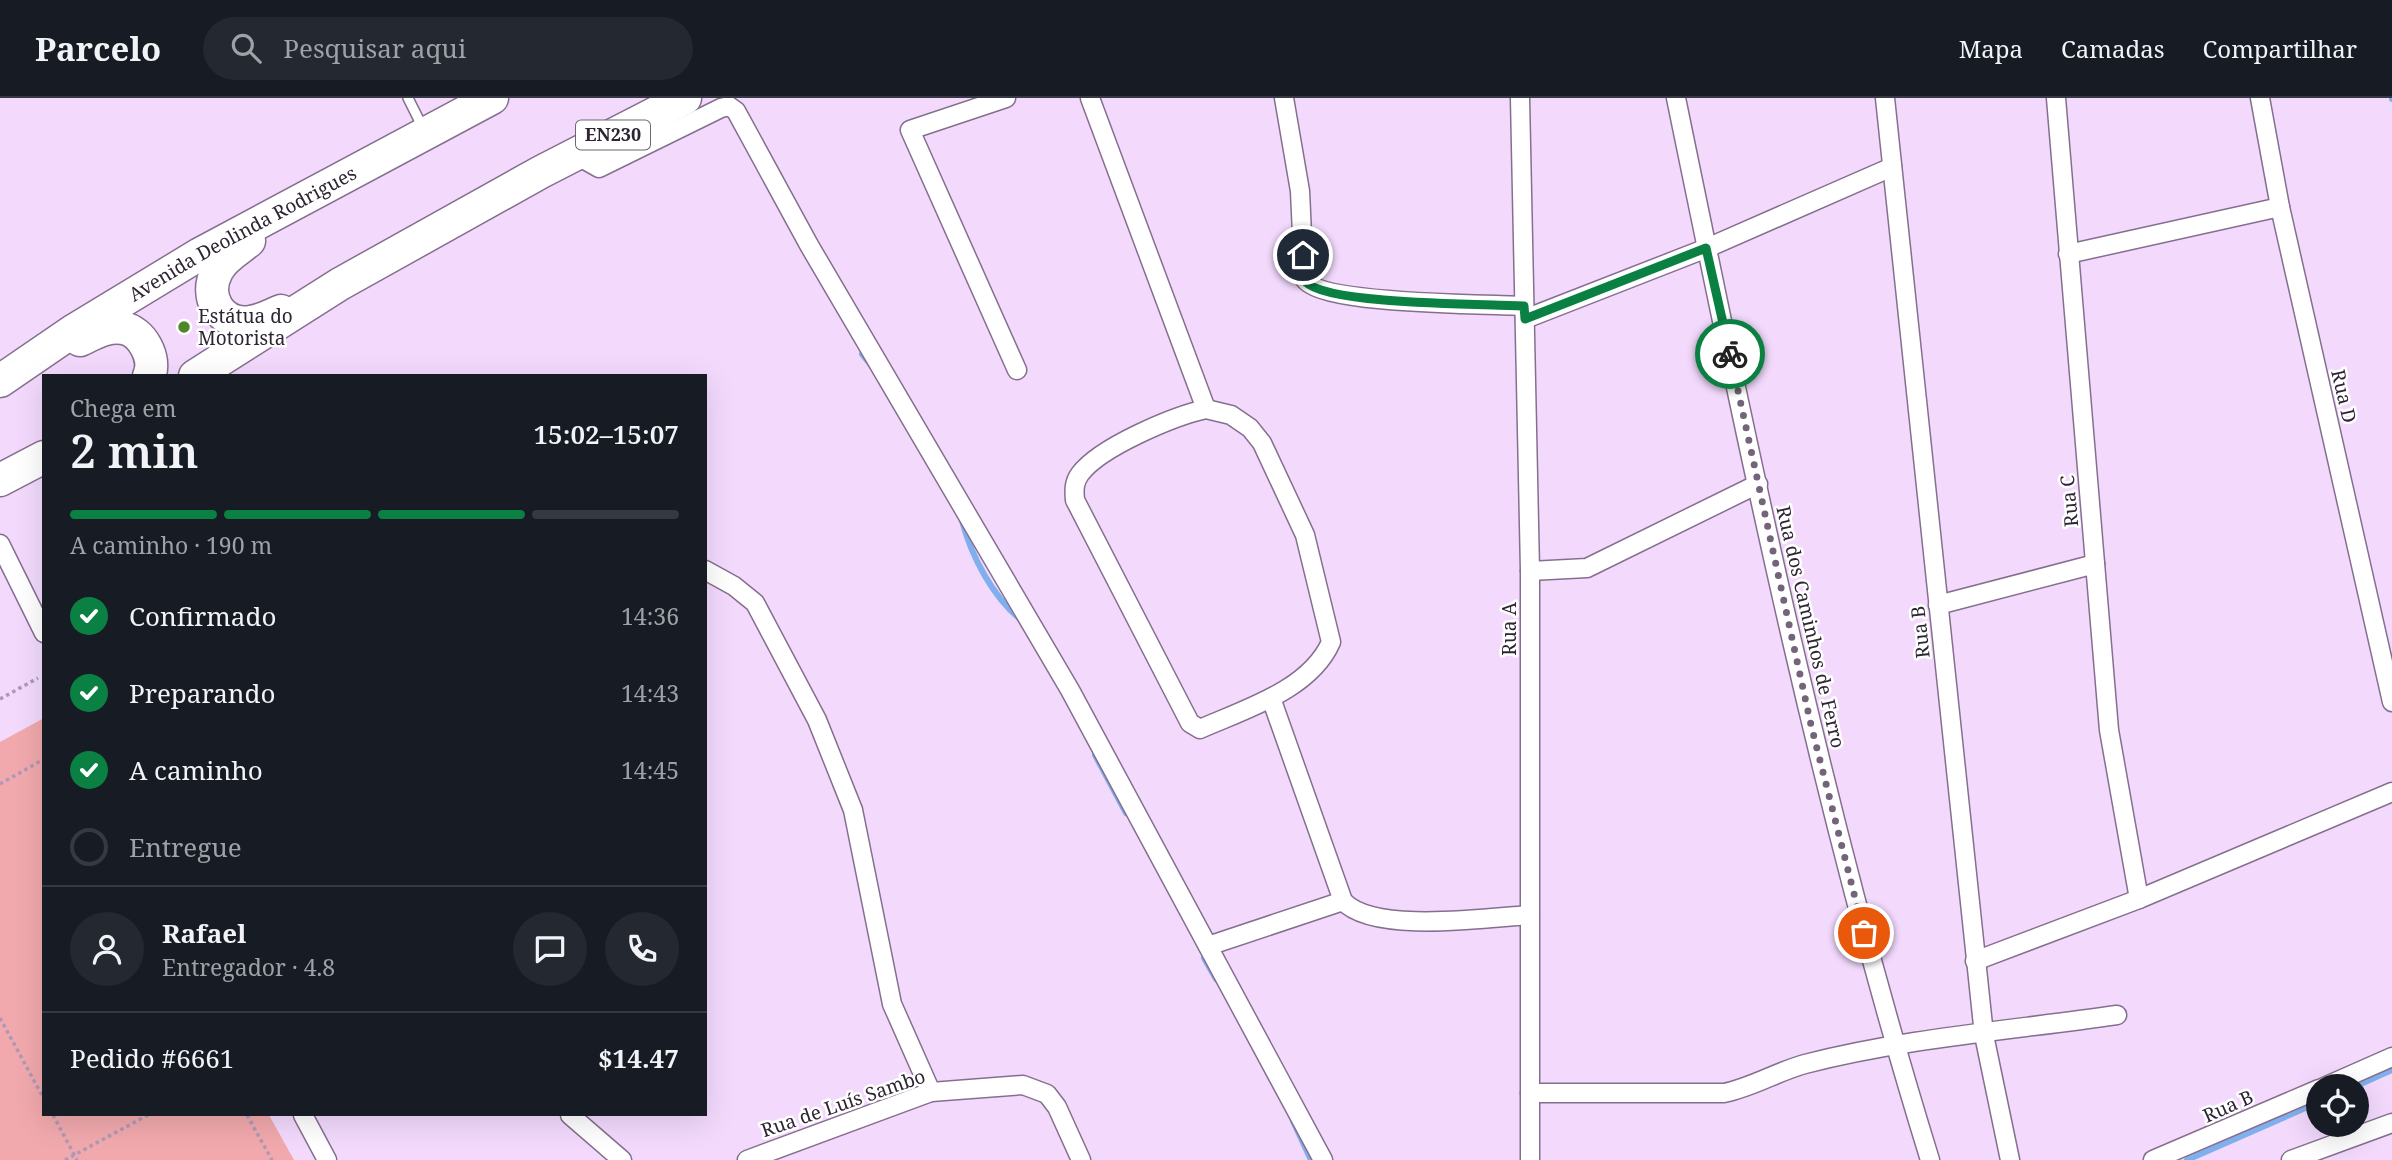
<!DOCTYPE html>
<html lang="pt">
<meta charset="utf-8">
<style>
body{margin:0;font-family:"Noto Serif",serif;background:#242831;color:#f1f3f6;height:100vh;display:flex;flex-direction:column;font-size:26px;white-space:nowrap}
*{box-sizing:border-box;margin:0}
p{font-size:23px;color:#9ea1a6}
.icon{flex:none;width:38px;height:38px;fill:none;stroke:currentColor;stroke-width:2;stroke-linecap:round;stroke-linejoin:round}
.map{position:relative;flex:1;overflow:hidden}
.panel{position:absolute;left:42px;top:276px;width:665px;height:742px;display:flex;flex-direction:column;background:#171b24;border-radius:0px;box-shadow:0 7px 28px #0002}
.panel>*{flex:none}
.controls{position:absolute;left:2306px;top:976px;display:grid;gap:14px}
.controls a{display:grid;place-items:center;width:63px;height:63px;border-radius:50%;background:#171b24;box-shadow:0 7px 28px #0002;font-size:35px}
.pin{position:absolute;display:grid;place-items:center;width:60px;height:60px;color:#fff;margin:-30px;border:4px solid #fff;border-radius:50%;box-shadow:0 2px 7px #0007}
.courier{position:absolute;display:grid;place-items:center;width:70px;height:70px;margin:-35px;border:5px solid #0b8043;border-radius:50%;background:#fff;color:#222;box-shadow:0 2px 9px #0007}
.summary em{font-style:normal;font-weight:600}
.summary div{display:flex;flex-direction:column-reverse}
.summary{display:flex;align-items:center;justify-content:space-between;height:119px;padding:0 28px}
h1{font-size:46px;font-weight:600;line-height:52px}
.bar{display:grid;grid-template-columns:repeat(4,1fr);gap:10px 7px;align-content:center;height:84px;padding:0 28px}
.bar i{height:9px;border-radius:5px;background:#363941}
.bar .selected{background:#0b8043}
.bar p{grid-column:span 4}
.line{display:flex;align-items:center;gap:18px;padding:0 28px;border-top:2px solid #363941}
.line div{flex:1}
.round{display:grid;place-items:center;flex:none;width:74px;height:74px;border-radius:37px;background:#242831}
ol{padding:0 28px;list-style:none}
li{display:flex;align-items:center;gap:21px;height:77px}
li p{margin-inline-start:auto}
li .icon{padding:7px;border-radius:50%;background:#0b8043;color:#fff;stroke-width:4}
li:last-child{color:#9ea1a6}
li i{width:38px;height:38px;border:4px solid #363941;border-radius:50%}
header{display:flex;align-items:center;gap:42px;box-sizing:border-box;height:98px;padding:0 35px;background:#171b24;border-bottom:2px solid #363941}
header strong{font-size:33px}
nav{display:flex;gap:38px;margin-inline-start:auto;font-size:24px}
.search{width:490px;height:63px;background:#242831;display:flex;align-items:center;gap:18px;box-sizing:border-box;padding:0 24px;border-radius:38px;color:#9ea1a6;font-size:26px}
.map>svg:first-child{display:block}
.green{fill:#f1a9ad}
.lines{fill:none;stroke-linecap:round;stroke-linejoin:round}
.stream{stroke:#7fafed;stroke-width:6}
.lane-casing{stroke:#856f8e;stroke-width:12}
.street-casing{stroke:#856f8e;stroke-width:21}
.highway-casing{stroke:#856f8e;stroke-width:35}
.path{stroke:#ad99b5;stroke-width:3.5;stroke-dasharray:3.5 3.5;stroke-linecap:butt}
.lane{stroke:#fff;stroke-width:9}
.street{stroke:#fff;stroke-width:18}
.highway{stroke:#fff;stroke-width:32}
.done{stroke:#736479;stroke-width:7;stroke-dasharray:0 12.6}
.route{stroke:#0b8043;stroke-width:9}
.poi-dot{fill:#4c8826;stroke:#fff;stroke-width:2.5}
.labels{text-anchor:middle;stroke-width:5;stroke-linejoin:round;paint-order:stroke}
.shield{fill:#fff;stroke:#6d6670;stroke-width:2}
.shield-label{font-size:18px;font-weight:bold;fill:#2e2532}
.street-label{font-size:19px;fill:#2e2532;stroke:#fff}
.poi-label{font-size:19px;fill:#2e2532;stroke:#fff;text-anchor:start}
</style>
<header>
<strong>Parcelo</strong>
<div class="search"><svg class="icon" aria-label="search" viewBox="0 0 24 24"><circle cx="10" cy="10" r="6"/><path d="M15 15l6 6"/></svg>Pesquisar aqui</div>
<nav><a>Mapa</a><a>Camadas</a><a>Compartilhar</a></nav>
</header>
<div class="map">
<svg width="2392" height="1062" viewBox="0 0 2392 1062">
<rect width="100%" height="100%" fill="#f3dafd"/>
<polygon class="green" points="44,620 44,1017 269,1017 294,1062 0,1062 0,644"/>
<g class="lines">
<g class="stream">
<polyline points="2392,0 2392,1"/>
<polyline points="862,256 871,267"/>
<path d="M962,423c10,37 31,76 60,100"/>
<polyline points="1095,657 1126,715"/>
<polyline points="1204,860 1216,881"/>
<polyline points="2354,989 2392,972"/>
<polyline points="1293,1023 1311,1062"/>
<polyline points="2187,1062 2319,1004"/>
</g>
<defs>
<polyline id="lane" points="408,0 424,32"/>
<g id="street">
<polyline points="1006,0 910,32 1017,272"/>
<polyline points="1090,0 1206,311"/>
<path d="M1284,0l16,93 4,87c13,27 185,26 220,28"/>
<polyline points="1520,0 1530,473 1530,1062"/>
<path d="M1676,0c73,356 146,714 254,1062"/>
<polyline points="1885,0 1984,937 2010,1062"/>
<polyline points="2056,0 2109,632 2139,801"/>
<polyline points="2260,0 2280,109 2392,604"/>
<polyline points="576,57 599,70 721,10 729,8 736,13 809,147 1070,592 1323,1062"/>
<polyline points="2068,156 2280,109"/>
<polyline points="1525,221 1707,150 1892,69"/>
<path d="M1206,311l25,6 19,13 12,15 43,92 26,107c-21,48 -86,67 -131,87l-10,-6 -115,-223c-1,-10 -1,-18 5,-26 20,-27 94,-58 126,-65z"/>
<polyline points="0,446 44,535"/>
<polyline points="705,472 734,488 755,505 817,622 853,712 892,906 931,994"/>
<polyline points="1530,473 1587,470 1758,386"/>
<polyline points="1938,507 2095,466"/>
<path d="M1271,600l72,203c30,33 143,17 186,14"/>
<polyline points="1208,848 1343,803"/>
<polyline points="1975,863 2139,801 2392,694"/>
<polyline points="2324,989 2392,959"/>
<path d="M1530,995h194c29,-6 52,-21 81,-29 101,-26 209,-34 312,-49"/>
<polyline points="303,1017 327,1062"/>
<polyline points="570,1017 622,1062"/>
<polyline points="747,1062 931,994 1023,987 1047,996 1057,1009 1081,1062"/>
<polyline points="2153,1062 2319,991"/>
<polyline points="2291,1062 2392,1025"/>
</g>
<g id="highway">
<path d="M249,143c-11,9 -26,17 -32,30 -14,26 4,55 33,51 11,-1 21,-7 31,-11"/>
<path d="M80,242c13,-6 28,-15 43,-12 19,3 34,31 26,48"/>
<polyline points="195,278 340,186 541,74 685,0"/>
<path id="s1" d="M0,283l73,-50 127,-77 292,-156"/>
<polyline points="0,382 44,359"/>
</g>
</defs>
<use href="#lane" class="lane-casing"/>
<use href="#street" class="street-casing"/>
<use href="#highway" class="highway-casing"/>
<g class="path">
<polyline points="0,601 38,580"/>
<polyline points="0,686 44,661"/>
<polyline points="0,920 44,1001"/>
<polyline points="53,1017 77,1062"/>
<polyline points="247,1017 272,1062"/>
<polyline points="65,1062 148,1017"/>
</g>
<use href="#lane" class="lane"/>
<use href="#street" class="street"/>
<use href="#highway" class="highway"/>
</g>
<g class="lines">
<polyline class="done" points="1730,256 1811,627 1864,835"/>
<path class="route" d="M1303,157l3,27c21,23 180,22 218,24l1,13 181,-71 24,106"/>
</g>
<circle class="poi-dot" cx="184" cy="229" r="7"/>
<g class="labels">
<rect class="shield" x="576" y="22.5" width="74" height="29" rx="5"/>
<g class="shield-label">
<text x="613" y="43">EN230</text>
</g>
<g class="street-label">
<text dy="7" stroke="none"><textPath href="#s1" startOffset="284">Avenida Deolinda Rodrigues</textPath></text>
<text transform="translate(2344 298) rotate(77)" y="7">Rua D</text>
<text transform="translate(2069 403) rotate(-95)" y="7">Rua C</text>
<text transform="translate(1811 529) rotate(77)" y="7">Rua dos Caminhos de Ferro</text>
<text transform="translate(1509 531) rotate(-90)" y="7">Rua A</text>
<text transform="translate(1920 534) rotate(-96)" y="7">Rua B</text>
<text transform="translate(843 1005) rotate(-19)" y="7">Rua de Luís Sambo</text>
<text transform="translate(2228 1008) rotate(-24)" y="7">Rua B</text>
</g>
<g class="poi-label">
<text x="198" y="225">Estátua do<tspan x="198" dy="22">Motorista</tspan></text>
</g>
</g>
</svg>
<div class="controls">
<a><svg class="icon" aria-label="locate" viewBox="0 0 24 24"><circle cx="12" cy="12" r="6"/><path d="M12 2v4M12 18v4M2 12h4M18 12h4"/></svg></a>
</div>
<div class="pin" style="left:1864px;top:835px;background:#ea580c"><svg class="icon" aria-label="bag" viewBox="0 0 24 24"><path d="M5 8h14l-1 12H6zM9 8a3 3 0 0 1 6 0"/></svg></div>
<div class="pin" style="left:1303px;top:157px;background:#1f2937"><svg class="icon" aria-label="home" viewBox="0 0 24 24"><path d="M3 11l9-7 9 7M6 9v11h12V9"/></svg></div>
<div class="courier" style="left:1730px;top:256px"><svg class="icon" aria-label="bike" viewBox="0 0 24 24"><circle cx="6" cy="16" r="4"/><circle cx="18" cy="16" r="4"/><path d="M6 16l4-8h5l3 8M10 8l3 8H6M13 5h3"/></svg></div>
<section class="panel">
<div class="summary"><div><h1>2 min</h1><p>Chega em</p></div><em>15:02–15:07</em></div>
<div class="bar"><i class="selected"></i><i class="selected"></i><i class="selected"></i><i></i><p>A caminho · 190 m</p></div>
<ol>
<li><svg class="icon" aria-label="check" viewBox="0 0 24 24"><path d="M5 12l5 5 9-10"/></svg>Confirmado<p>14:36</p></li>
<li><svg class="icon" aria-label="check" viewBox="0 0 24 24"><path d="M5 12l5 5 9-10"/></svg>Preparando<p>14:43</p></li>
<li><svg class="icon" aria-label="check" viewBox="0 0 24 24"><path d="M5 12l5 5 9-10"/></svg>A caminho<p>14:45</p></li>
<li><i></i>Entregue</li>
</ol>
<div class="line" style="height:126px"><a class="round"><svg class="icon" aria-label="person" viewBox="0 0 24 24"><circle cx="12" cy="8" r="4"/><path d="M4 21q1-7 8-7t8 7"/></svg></a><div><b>Rafael</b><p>Entregador · 4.8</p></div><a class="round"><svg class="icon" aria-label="chat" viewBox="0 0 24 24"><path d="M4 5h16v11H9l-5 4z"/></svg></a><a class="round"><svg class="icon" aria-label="phone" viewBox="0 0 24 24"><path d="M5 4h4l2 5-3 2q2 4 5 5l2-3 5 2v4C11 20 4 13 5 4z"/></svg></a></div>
<div class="line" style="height:91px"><div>Pedido #6661</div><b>$14.47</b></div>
</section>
</div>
